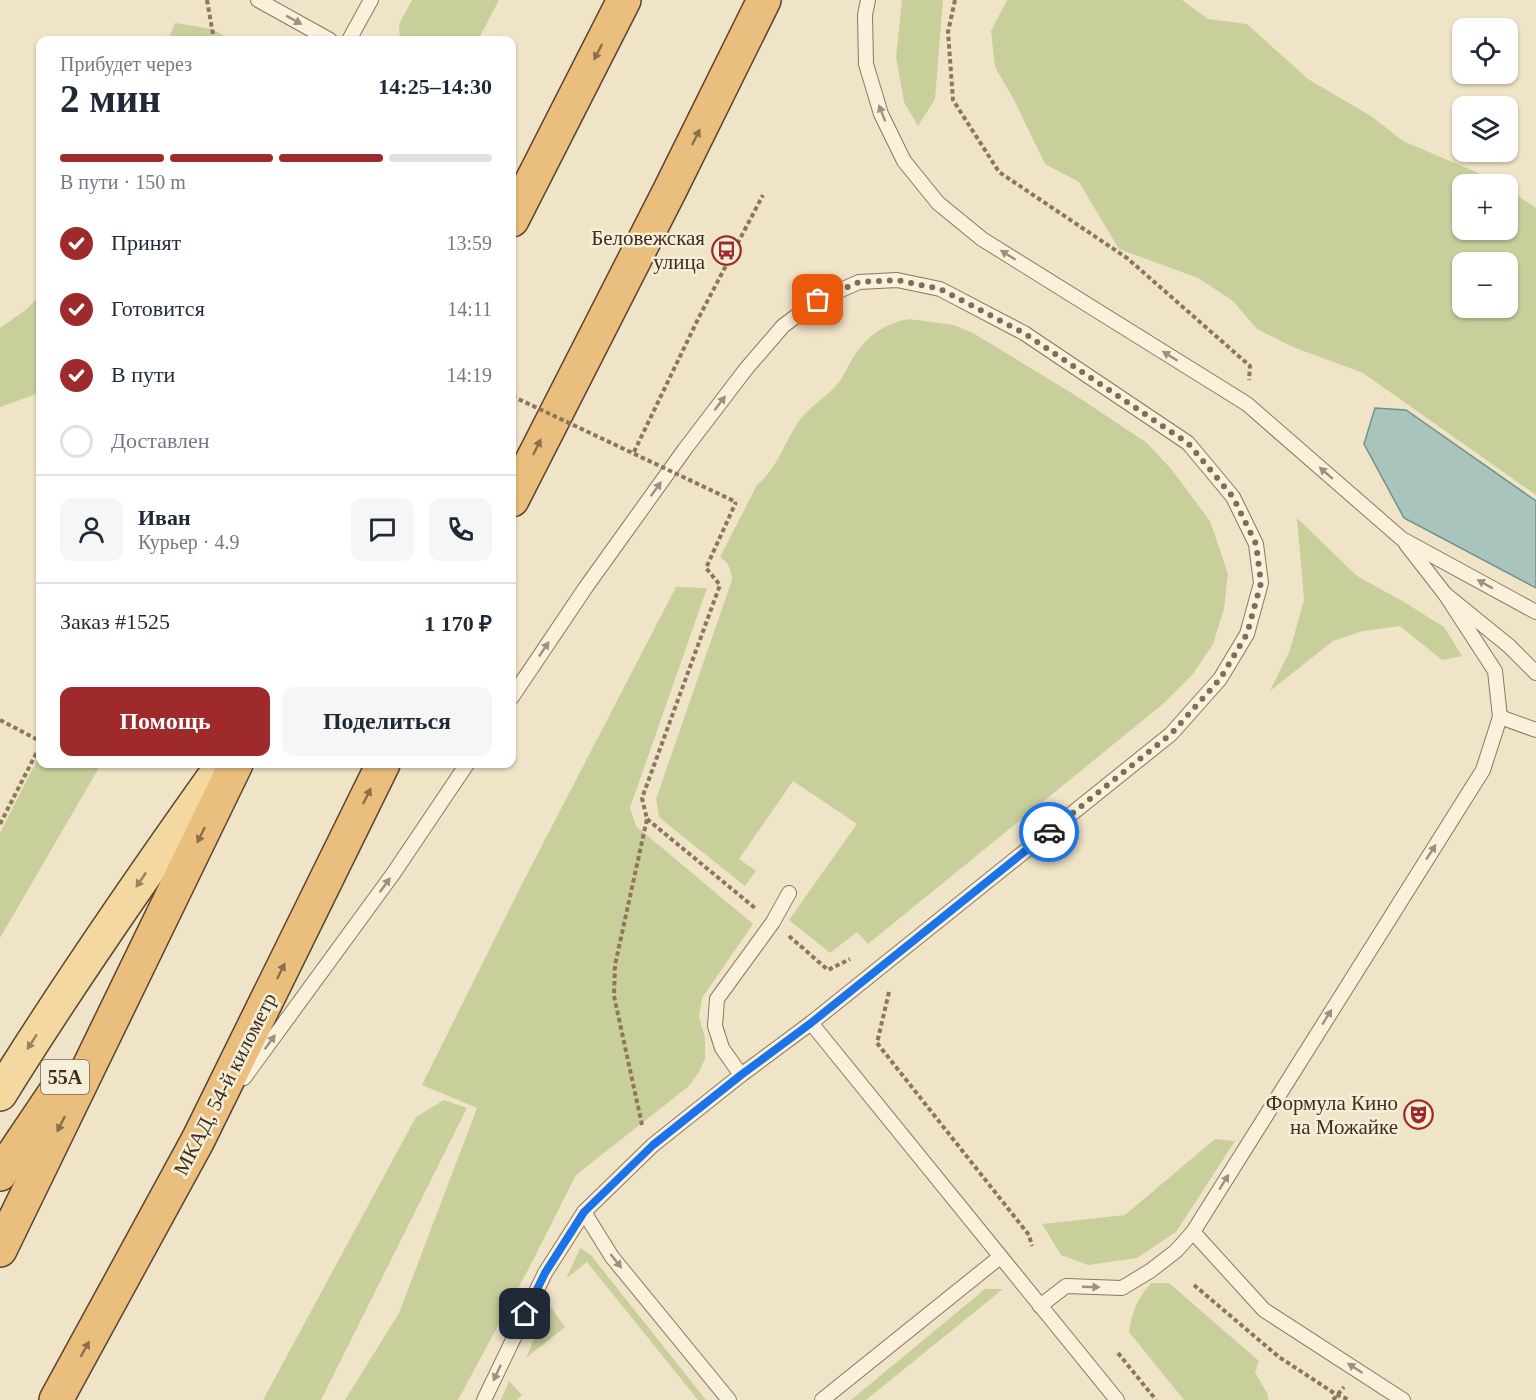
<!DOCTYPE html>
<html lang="ru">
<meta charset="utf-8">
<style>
body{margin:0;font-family:Georgia,serif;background:#f6f6f7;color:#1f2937;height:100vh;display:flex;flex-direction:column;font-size:22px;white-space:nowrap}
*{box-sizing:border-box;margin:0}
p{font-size:20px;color:#747a83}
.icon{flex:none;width:33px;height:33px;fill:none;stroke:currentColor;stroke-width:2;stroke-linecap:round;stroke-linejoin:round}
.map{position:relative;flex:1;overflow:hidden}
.side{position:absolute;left:36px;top:36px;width:480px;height:732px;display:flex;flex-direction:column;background:#fff;border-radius:12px;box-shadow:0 2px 4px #0004}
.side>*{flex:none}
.controls{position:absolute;left:1452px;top:18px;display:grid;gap:12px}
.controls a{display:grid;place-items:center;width:66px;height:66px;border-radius:12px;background:#fff;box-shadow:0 2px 4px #0004;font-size:30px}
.pin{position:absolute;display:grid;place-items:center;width:51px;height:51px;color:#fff;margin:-26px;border-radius:12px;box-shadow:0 3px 9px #0006}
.courier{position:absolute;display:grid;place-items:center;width:60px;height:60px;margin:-30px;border:4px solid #1a73e8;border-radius:50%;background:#fff;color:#222;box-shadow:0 2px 8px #0007}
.summary em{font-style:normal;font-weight:800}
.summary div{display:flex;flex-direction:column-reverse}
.summary{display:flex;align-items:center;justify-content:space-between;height:102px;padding:0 24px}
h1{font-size:39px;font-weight:800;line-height:45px}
.bar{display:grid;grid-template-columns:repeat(4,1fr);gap:9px 6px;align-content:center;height:72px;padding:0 24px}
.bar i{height:8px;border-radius:4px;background:#e0e1e3}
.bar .current{background:#9e2a2b}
.bar p{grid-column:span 4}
.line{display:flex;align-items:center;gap:15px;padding:0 24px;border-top:2px solid #e0e1e3}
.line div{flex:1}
.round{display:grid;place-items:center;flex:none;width:63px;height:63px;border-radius:12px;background:#f6f6f7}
ol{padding:0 24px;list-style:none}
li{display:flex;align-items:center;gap:18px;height:66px}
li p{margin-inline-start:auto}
li .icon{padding:6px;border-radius:50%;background:#9e2a2b;color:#fff;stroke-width:4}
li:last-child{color:#747a83}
li i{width:33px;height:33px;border:3px solid #e0e1e3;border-radius:50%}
.button{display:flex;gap:12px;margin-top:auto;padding:12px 24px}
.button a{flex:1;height:69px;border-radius:12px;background:#9e2a2b;color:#fff;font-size:24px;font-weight:800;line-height:69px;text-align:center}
.button a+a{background:#f6f6f7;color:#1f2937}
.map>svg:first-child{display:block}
.green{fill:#c9cf9b;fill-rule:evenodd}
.water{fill:#a9c4bc;stroke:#6f938a;stroke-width:1.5}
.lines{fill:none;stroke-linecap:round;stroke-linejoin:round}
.service-casing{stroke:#8d765c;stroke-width:16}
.primary-casing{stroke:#5b4430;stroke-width:36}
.trunk-casing{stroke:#5b4430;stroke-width:36}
.path{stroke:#8d765c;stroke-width:4;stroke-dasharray:4.5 3;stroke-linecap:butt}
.service{stroke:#faf1dc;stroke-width:14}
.primary{stroke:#f3d9a0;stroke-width:33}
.trunk{stroke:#eabe7c;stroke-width:33}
.path-bridge{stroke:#8d765c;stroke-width:4;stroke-dasharray:4.5 3;stroke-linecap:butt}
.oneway{fill:#9c907e}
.oneway2{fill:#8b6f49}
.oneway3{fill:#988460}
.done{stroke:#7c6e5b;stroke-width:6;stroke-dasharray:0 10.8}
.route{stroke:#1a73e8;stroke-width:8}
.labels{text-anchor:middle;stroke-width:5;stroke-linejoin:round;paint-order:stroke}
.shield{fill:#f7eed8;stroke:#756857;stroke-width:1.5}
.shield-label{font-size:20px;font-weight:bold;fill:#3d2e20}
.poi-label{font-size:21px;fill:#3d2e20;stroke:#f7eed8;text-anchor:end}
.street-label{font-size:21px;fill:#3d2e20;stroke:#f7eed8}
</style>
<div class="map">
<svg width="1536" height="1400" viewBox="0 0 1536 1400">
<rect width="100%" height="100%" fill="#f0e4c8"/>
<g class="green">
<polygon points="412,0 499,0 478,40 400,40 399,24"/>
<polygon points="902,0 943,0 935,99 918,126 904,102 896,57"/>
<path d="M1007,0h175l26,19 39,5 61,55 63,37 32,25 73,31 23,12h-37v46h46v-41l28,19v287l-173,-122 -70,-26 -36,-18 -24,-28 -35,-23 -79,-29 -40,-67 -34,-18 -32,-66 -18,-31 -4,-36zM1462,262h46v46h-46z"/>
<polygon points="175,23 212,29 232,40 168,40"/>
<polygon points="40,295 40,390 39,393 0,407 0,328 27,309"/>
<path d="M909,319l45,6 19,8 102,62 72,48 25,27 38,51 18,53 -4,35 -11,35 -20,30 -30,30 -295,240 -11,-12 -27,21 -41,-33 68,-96 -64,-43 -54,78 17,12 -11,15 -79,-63 -7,-6 -3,-18 76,-219c-1,-11 -3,-17 -12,-23l37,-72c19,-15 27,-41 40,-61 11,-18 31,-27 43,-43 4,-6 7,-13 11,-20 13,-22 32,-38 58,-42z"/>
<polygon points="1297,518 1357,576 1404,602 1444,627 1462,656 1442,660 1400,626 1363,631 1333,641 1270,691 1290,650 1304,600"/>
<polygon points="676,587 707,588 630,808 636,826 753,924 702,998 699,1017 705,1038 705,1059 699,1072 689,1086 576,1175 530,1266 458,1400 345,1400 399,1313 477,1108 422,1085 521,886"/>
<polygon points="40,754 40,764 101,764 0,938 0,833"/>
<polygon points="444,1100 467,1108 321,1400 263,1400 416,1117"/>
<polygon points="1215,1139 1235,1141 1176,1232 1137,1258 1088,1265 1061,1255 1042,1224 1125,1215"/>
<polygon points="580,1248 590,1254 706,1400 698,1400 587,1262 566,1279"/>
<path d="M1151,1283h18l90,78 -4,11 13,23v5h-84l-55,-68c3,-20 8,-33 22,-49z"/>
<polygon points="985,1289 1003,1289 866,1400 851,1400"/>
<polygon points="549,1305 565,1327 526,1358"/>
<polygon points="509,1381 522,1395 517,1400 501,1400"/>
</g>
<polygon class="water" points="1375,408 1406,410 1536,501 1536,588 1404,518 1364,444"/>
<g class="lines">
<defs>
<g id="service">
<polyline points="258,0 330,40"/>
<polyline points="868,0 865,15 866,64 881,114 904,161 938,203 982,239 1247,404 1402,539 1536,612"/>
<polyline points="349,40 371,0"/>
<polyline points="1406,544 1445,594 1509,646 1536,673"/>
<polyline points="1500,717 1536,730"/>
<polyline points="811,1023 1117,1400"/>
<polyline points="741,1075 722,1048 715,1026 717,999 773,922 789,893"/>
<polyline points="244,1078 393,874 467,764"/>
<polyline points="584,1212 612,1257 729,1400"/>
<polyline points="1193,1232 1264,1310 1403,1400"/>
<polyline points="1040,1306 1066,1286 1122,1288 1150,1271 1176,1251 1193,1232 1483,770 1500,717 1495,671 1445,594"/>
<polyline points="484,1400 545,1273 584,1212 653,1145 741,1075 811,1023 1171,734 1220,679 1247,634 1261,583 1256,544 1233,497 1188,443 1024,333 940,289 897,280 859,282 818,300 783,326 746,369 685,449 586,587 512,697"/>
<polyline points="822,1400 1000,1257"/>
</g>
<path id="primary" d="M0,1094c70,-113 146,-222 223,-330"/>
<g id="trunk">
<polyline points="512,220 624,0"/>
<polyline points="512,500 670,190 764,0"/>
<polyline points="0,1174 64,1079"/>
<polyline points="0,1250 236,764"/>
<polyline points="56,1400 198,1140 383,764"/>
</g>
</defs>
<use href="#service" class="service-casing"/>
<use href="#primary" class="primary-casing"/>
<use href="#trunk" class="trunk-casing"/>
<g class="path">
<polyline points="207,0 214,40"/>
<polyline points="955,0 948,32 953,100 999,172 1127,258 1250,366 1249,380"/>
<polyline points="634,452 698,319 763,195"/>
<polyline points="0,720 40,741"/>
<polyline points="647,819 755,908"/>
<polyline points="0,824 40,746"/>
<polyline points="789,936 828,970 850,959"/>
<polyline points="889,992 877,1043 1029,1235 1032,1246"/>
<polyline points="642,1125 614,996 615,965 647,819 642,798 720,585 706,568 736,502"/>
<polyline points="1194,1285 1279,1357 1337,1395 1350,1400"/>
<polyline points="1118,1353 1156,1400"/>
<polyline points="1333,1400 1344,1387"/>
</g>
<use href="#service" class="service"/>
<use href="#primary" class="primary"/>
<use href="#trunk" class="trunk"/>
<polyline class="path-bridge" points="512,396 736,502"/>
</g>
<defs><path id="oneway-solid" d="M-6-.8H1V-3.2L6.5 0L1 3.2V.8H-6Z" transform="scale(1.5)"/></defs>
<g class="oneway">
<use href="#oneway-solid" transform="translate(294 20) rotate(29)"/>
<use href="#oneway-solid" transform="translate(882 113) rotate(-111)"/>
<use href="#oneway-solid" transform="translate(1008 255) rotate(-148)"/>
<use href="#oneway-solid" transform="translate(1170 356) rotate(-148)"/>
<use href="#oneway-solid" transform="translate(720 403) rotate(-53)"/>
<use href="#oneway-solid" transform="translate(1326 473) rotate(-139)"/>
<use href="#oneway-solid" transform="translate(656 489) rotate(-54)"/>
<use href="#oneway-solid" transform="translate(1485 584) rotate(-151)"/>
<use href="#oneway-solid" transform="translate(544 649) rotate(-56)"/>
<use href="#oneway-solid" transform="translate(1431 852) rotate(-57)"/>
<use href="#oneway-solid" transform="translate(385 885) rotate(-54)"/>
<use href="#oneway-solid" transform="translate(1327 1017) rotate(-58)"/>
<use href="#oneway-solid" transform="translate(270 1042) rotate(-54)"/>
<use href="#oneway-solid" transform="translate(1224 1182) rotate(-58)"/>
<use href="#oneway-solid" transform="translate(616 1261) rotate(52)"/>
<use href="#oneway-solid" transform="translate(1091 1287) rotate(2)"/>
<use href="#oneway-solid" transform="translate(1355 1368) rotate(-147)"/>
<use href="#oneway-solid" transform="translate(497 1373) rotate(115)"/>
</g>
<g class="oneway2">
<use href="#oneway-solid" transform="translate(598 52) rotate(117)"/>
<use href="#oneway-solid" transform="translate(696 137) rotate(-64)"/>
<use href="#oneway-solid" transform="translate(537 447) rotate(-64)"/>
<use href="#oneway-solid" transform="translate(367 796) rotate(-64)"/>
<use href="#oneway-solid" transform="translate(201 835) rotate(116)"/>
<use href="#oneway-solid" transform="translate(281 971) rotate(-64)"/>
<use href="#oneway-solid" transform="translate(61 1124) rotate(116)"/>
<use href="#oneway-solid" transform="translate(85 1349) rotate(-61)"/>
</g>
<g class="oneway3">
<use href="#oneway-solid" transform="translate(141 880) rotate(124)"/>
<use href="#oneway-solid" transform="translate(32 1042) rotate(123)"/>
</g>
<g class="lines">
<polyline class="done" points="818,300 859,282 897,280 940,289 1024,333 1188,443 1233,497 1256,544 1261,583 1247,634 1220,679 1171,734 1049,832"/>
<polyline class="route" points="525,1314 545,1273 584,1212 653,1145 741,1075 811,1023 1049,832"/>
</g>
<defs>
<symbol id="bus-ring" viewBox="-11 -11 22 22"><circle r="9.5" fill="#f7eed8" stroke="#9e2a2b" stroke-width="1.5"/><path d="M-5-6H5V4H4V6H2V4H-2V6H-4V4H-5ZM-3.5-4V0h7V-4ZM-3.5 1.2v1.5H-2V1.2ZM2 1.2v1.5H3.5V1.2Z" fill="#9e2a2b"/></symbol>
<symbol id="theatre-ring" viewBox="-11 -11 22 22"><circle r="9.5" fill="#f7eed8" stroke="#9e2a2b" stroke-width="1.5"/><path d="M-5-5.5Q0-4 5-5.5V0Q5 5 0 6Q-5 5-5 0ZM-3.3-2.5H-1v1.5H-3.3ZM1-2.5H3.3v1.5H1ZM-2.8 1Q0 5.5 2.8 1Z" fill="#9e2a2b"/></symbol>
</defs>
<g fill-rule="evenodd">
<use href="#bus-ring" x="710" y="234" width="33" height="33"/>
<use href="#theatre-ring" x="1402" y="1098" width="33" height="33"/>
</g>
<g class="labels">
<rect class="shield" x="41" y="1060" width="48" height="34" rx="4.5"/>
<g class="shield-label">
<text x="65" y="1084">55А</text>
</g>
<g class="poi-label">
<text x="705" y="245">Беловежская<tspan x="705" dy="24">улица</tspan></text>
<text x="1398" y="1110">Формула Кино<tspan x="1398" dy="24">на Можайке</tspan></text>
</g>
<g class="street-label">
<text transform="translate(225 1084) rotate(-63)" y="7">МКАД, 54-й километр</text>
</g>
</g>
</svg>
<div class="controls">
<a><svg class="icon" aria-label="locate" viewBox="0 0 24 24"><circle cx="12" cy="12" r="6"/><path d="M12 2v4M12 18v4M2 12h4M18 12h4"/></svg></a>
<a><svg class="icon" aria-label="layers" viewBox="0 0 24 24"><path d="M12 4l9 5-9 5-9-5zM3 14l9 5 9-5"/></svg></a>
<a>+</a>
<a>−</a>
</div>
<div class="pin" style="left:818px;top:300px;background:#ea580c"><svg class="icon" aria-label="bag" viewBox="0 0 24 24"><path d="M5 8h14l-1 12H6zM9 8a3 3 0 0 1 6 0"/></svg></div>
<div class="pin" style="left:525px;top:1314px;background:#1f2937"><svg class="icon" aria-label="home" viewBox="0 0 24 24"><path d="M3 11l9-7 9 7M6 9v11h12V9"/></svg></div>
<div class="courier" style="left:1049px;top:832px"><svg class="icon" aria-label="car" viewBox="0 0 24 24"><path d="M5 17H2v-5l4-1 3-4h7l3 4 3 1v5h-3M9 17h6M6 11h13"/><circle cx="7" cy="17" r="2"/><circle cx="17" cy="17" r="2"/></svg></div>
<section class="side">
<div class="summary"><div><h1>2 мин</h1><p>Прибудет через</p></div><em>14:25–14:30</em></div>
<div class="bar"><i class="current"></i><i class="current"></i><i class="current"></i><i></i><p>В пути · 150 m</p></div>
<ol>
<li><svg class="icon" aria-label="check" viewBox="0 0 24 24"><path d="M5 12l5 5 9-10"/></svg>Принят<p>13:59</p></li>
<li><svg class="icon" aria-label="check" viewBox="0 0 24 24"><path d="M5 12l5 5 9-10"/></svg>Готовится<p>14:11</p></li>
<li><svg class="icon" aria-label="check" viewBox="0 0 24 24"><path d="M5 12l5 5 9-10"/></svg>В пути<p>14:19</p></li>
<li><i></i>Доставлен</li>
</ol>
<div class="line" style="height:108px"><a class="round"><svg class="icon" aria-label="person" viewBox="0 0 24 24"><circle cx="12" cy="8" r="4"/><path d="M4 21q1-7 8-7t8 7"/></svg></a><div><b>Иван</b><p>Курьер · 4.9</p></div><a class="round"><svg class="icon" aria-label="chat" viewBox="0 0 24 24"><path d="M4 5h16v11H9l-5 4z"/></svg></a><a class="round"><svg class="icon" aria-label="phone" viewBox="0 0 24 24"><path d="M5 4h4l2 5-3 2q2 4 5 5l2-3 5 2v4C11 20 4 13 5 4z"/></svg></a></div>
<div class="line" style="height:78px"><div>Заказ #1525</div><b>1 170 ₽</b></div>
<div class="button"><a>Помощь</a><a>Поделиться</a></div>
</section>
</div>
